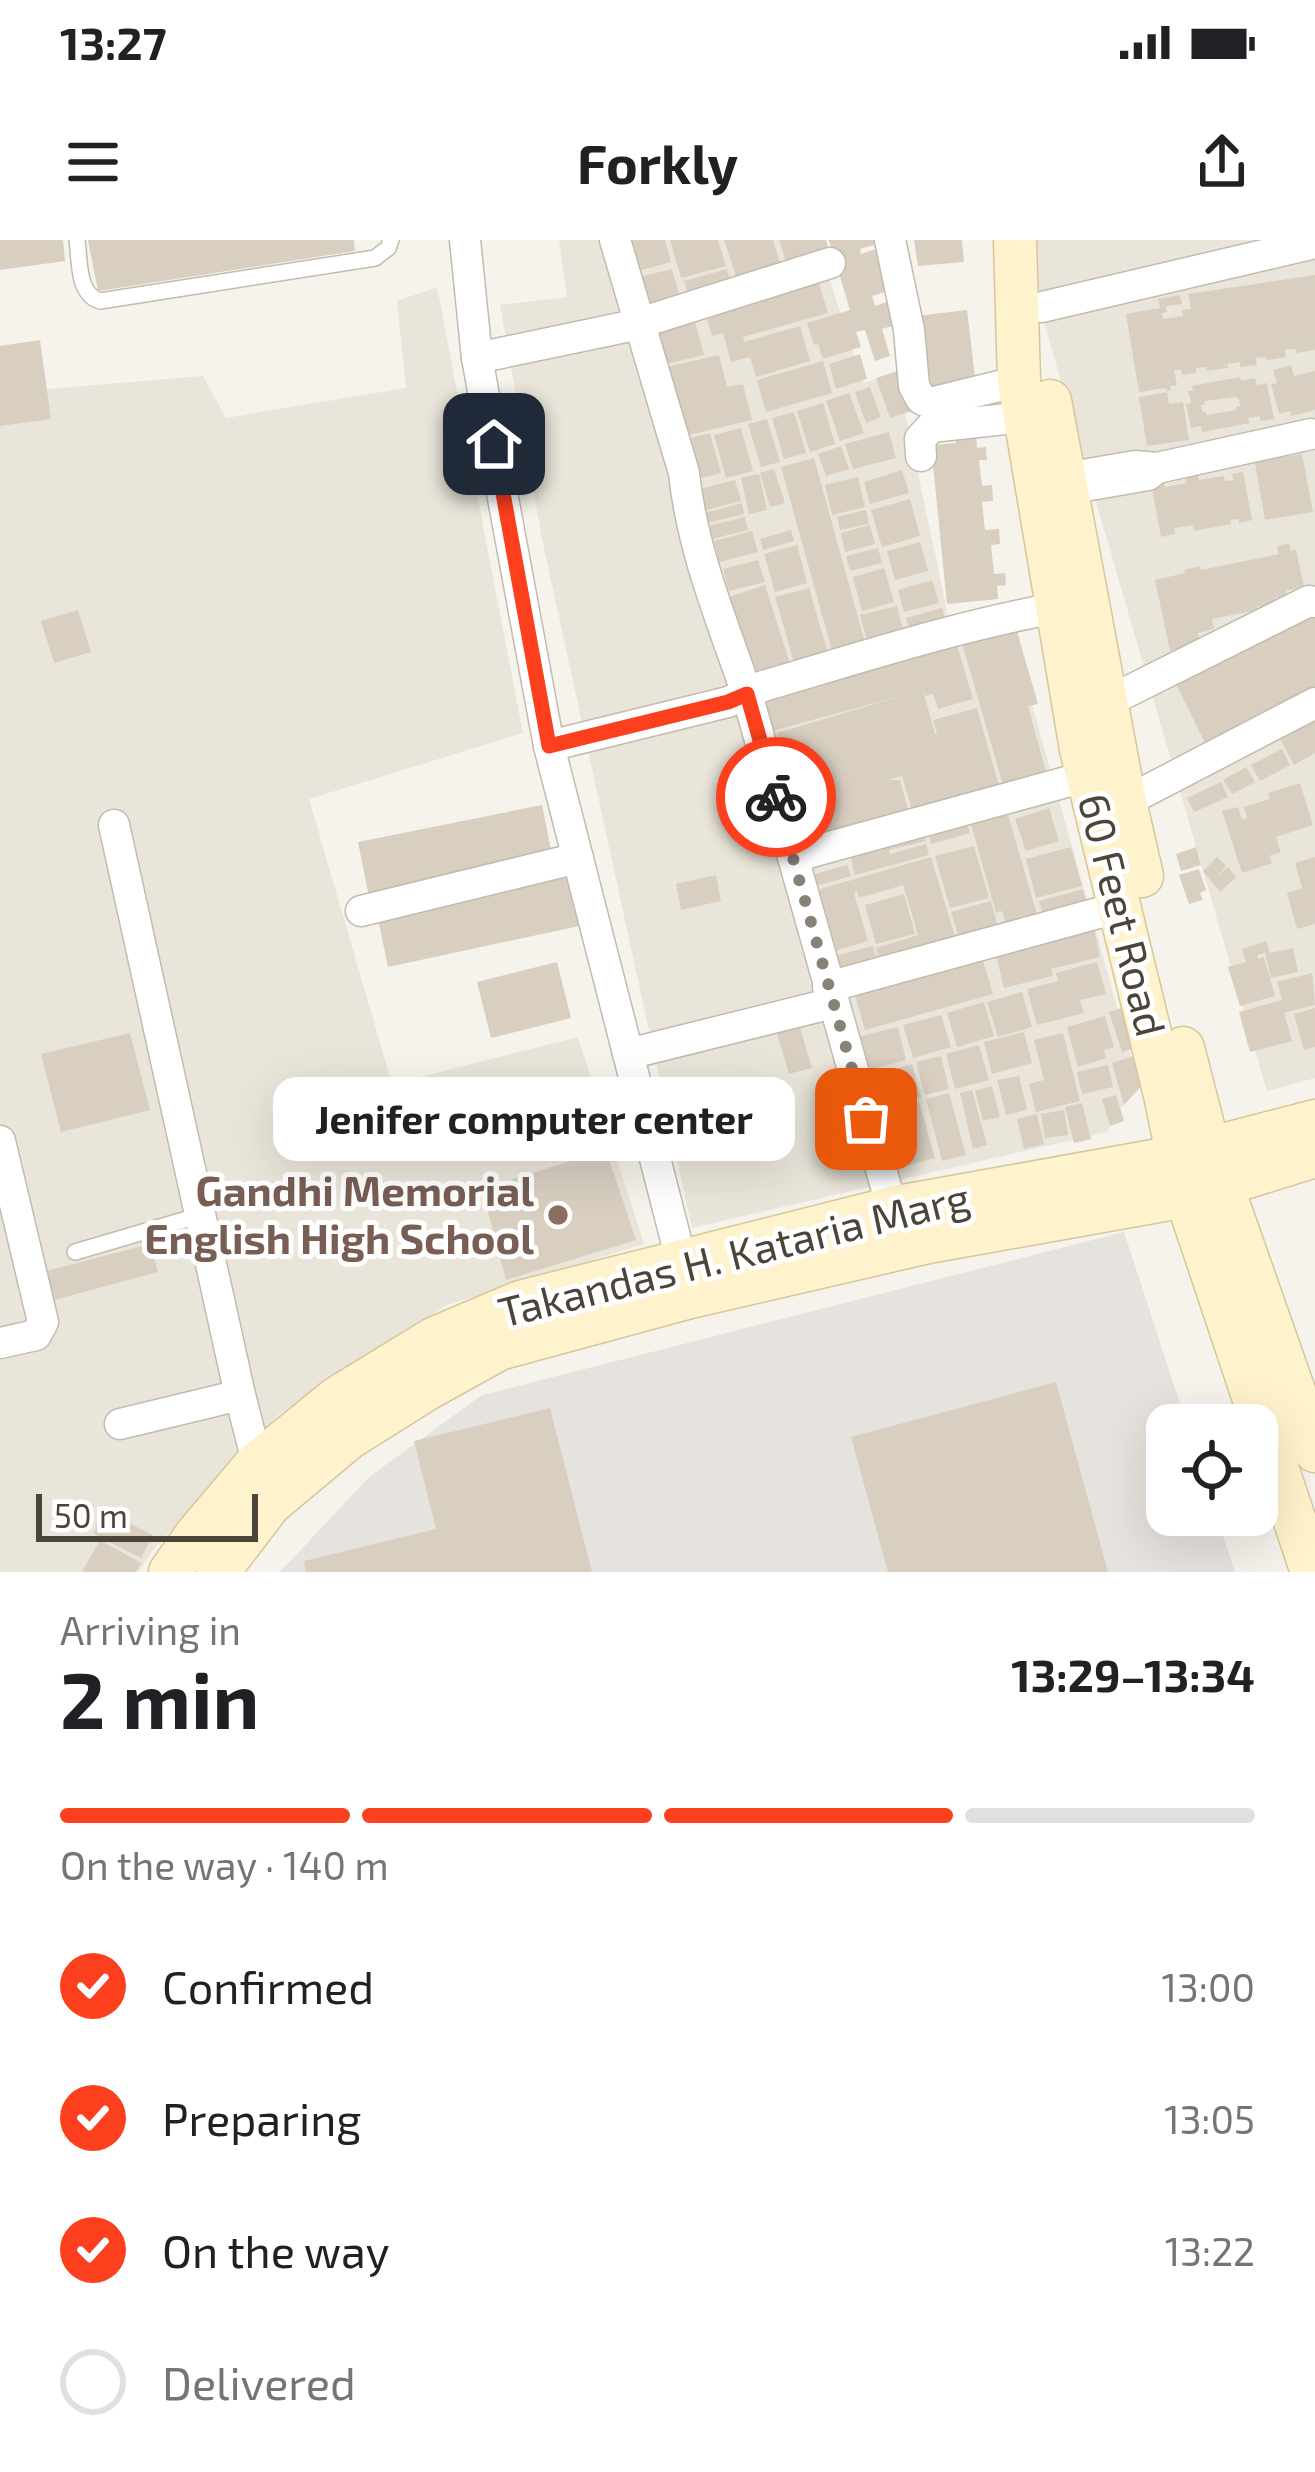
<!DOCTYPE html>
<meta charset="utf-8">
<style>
body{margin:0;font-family:"Exo 2",sans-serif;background:#f2f2f2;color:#202124;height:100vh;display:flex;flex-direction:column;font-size:45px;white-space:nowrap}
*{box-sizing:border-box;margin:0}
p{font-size:39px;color:#757577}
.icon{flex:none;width:66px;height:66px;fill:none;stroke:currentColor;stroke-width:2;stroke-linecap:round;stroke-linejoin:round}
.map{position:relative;height:1332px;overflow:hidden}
.details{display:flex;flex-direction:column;background:#fff;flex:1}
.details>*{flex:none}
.tools{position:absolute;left:1146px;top:1164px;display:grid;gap:24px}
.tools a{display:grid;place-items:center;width:132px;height:132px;border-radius:24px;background:#fff;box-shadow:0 12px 48px #0002;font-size:60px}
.scale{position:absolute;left:36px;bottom:30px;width:222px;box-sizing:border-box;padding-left:12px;border:6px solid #4b4439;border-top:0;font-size:33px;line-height:42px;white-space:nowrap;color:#4b4439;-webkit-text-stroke:9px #fff;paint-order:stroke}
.pin{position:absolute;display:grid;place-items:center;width:102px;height:102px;color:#fff;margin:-51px;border-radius:24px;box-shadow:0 6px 18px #0006}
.courier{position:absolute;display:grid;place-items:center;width:120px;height:120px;margin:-60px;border:9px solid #fc3f1d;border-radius:50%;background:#fff;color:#222;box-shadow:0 3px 15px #0007}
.bubble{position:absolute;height:84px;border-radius:24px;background:#fff;box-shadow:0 12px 48px #0002;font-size:39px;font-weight:700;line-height:84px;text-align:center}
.headline em{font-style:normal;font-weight:700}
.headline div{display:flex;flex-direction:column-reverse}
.headline{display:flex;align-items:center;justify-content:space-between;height:204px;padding:0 60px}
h1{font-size:78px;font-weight:700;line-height:90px}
.bar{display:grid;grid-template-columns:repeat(4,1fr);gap:18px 12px;align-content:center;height:144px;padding:0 60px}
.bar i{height:15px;border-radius:9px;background:#e0e0e0}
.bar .selected{background:#fc3f1d}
.bar p{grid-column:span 4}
ol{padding:0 60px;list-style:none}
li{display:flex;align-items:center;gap:36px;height:132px}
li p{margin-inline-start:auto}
li .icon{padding:12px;border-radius:50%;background:#fc3f1d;color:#fff;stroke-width:4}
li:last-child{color:#757577}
li i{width:66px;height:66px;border:6px solid #e0e0e0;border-radius:50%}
.status{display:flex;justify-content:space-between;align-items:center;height:84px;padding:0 60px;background:#fff;direction:ltr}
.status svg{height:33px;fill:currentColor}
header{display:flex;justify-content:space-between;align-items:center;height:156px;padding:0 60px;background:#fff;font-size:54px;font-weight:700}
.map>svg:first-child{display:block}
.residential{fill:#eae5da}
.industrial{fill:#e6e2dd}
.building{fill:#d8cfc1;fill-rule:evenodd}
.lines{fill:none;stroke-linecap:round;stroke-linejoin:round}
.service-casing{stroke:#c2bbae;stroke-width:18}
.minor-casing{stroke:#c2bbae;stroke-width:33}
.secondary-casing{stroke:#d6c79b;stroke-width:45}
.service{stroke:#fff;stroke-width:15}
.minor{stroke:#fff;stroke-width:30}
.secondary{stroke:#fff3cd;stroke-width:42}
.done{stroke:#878178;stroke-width:12;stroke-dasharray:0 21.6}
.route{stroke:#fc3f1d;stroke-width:15}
.education-dot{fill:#8d6e63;stroke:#fff;stroke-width:4.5}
.labels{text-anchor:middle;stroke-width:10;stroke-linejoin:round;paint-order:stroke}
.street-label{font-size:42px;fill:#4b4439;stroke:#fff}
.education-label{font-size:42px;font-weight:bold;fill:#785e54;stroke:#fff;text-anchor:end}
</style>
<div class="status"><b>13:27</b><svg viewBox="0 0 49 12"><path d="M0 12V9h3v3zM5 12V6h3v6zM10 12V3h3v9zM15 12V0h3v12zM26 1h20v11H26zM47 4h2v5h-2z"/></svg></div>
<header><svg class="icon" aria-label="menu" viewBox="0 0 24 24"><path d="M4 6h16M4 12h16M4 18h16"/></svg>Forkly<svg class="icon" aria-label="share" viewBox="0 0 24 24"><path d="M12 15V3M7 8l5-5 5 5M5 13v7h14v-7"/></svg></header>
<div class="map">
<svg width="1315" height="1332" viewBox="0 0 1315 1332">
<rect width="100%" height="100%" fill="#f6f3ec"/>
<g class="residential">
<polygon points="559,0 817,0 863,143 897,133 951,390 1008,379 1138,841 1107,892 692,988 542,299 500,65 567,57"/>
<polygon points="1024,0 1315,0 1315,838 1267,851 1023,10"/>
<polygon points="437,47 523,493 309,559 392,844 578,797 644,1004 447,1065 278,1175 152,1311 139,1332 0,1332 0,153 203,136 226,178 406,148 397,61"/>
</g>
<polygon class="industrial" points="1124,992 1187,1185 1167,1185 1167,1275 1216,1275 1235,1332 280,1332 369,1237 482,1155"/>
<g class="building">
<polygon points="0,0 63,0 65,21 0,30"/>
<polygon points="88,0 354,0 355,11 98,51"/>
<polygon points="621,0 665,0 671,22 631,33"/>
<polygon points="670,0 718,0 726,26 681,38"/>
<polygon points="724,0 773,0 783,32 739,45"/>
<polygon points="779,0 826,0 830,14 787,26"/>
<polygon points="829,0 876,0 877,4 860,9 861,14 879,8 891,50 872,56 875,66 893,60 905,82 882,89 890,116 875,121 865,90 856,92 861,107 823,119 818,104 814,105 807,83 850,70"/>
<polygon points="914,0 962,0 964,22 918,26"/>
<polygon points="672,29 681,61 644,71 635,38"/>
<polygon points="727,29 732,48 690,61 684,41"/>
<polygon points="815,31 828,73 743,97 744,102 800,86 810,121 756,137 750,117 731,122 723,93 712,96 703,64"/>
<polygon points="1315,35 1315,110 1296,113 1296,109 1285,110 1286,117 1267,120 1266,117 1256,118 1257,125 1240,127 1240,122 1227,124 1228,128 1207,131 1206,127 1196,128 1196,133 1182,135 1181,130 1174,130 1177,145 1170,146 1171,150 1167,151 1166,148 1139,152 1126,74 1160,68 1158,59 1180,55 1182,64 1166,66 1167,72 1162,73 1163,79 1183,76 1182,70 1191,69 1188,54"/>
<polygon points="967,70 976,145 932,150 917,76"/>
<polygon points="692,71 704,115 666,124 655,81"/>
<polygon points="40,100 51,179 0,186 0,106"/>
<polygon points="860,114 867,139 836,149 829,124"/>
<polygon points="719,115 727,147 743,144 752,180 684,196 666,127"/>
<polygon points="823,121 832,153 766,172 757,140"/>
<polygon points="1291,125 1294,136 1315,131 1315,170 1291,176 1290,171 1279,174 1271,144 1277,143 1273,130"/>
<polygon points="901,130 915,170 890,178 876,138"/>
<path d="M1240,137l1,4 14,-3 2,7 10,-2 7,36 -14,2v-5l-12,2 2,5 -48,9 -1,-6 -10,2 -5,-24 5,-1 -3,-12h5l-1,-5zM1234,157l5,2 1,7 -4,1v3l-29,5 -1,-3h-3l-2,-7 4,-1v-3z"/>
<polygon points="870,147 881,177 866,183 855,152"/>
<polygon points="1167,152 1169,164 1183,162 1189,200 1147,206 1139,157"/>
<polygon points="849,153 864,193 840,201 826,161"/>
<polygon points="823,163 835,204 810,212 797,171"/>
<polygon points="794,172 806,213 784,219 772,178"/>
<polygon points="767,179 780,222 761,227 748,184"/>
<polygon points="741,188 753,231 726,238 714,195"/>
<polygon points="889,192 896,218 853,229 845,204"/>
<polygon points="976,192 977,208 986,207 987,220 979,220 982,246 992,245 993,261 982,262 985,290 999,289 1000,304 991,305 994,334 1005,333 1006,345 997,346 998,359 947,364 931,205 956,203 955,194"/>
<polygon points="710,193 721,233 702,238 691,198"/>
<polygon points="841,206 849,229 826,236 818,214"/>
<polygon points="1302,214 1313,272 1265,280 1255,222"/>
<polygon points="814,218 867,410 834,418 781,227"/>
<polygon points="774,229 785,263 770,267 760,233"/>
<polygon points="902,230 909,253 870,264 864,242"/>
<polygon points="1243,232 1252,280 1239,283 1239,279 1230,280 1231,284 1194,291 1193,285 1174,288 1175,294 1161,297 1151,243 1164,240 1165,247 1186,243 1185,237 1198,234 1199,240 1224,236 1225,241 1233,240 1232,234"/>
<polygon points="759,234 767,270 749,274 741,238"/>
<polygon points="858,237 865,267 832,275 825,245"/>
<polygon points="735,240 741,261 706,270 700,249"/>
<polygon points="910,259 920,296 882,307 871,270"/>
<polygon points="742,263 744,274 707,283 705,273"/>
<polygon points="866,270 869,284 840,290 837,277"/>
<polygon points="745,277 748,290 712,299 708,286"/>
<polygon points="870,285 875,304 845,312 841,293"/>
<polygon points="791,290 794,301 763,310 760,299"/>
<polygon points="752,291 758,312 719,322 714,301"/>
<polygon points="920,302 928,331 895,340 887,311"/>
<polygon points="1289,303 1291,311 1296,310 1304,347 1286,351 1287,356 1275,358 1276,363 1257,367 1257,370 1212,379 1214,389 1198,393 1200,404 1170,411 1155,340 1185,333 1184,330 1200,326 1201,330 1279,314 1277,306"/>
<polygon points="797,305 807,343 775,352 764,314"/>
<polygon points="878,308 882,323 850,331 846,316"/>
<polygon points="758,320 765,342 729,351 723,329"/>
<polygon points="884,328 894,362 862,371 853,337"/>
<polygon points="932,340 939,363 904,372 898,350"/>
<polygon points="765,345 793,433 757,444 729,357"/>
<polygon points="809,348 830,420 796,429 775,357"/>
<polygon points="1315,365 1315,453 1207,507 1172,436"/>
<polygon points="897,366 906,401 870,411 860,375"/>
<polygon points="942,368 948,389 912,398 906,378"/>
<polygon points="78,370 91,412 54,423 41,381"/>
<polygon points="1014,381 1038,464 1028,466 1049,543 1005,552 960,396"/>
<polygon points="954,395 973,459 938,469 933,454 926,456 923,450 935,494 937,494 933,480 977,468 1001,553 914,577 902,536 888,540 900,540 911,580 806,610 784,532 806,525 804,519 786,524 777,493 908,454 772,491 760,451"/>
<polygon points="1315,477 1315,513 1294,525 1279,497"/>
<polygon points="1282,509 1290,525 1260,541 1251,525"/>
<polygon points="1246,527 1255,542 1232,554 1223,540"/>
<polygon points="1221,542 1228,557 1194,572 1187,558"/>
<polygon points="1300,543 1313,585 1276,597 1281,612 1269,616 1272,623 1242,633 1222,571 1238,567 1242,580 1247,578 1244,567 1270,559 1268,553"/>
<polygon points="1004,560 1038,678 1007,687 1002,671 996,673 967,570"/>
<polygon points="542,565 553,620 369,657 358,602"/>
<polygon points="1049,568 1059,601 1026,611 1015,579"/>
<polygon points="964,571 970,593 931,604 924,582"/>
<polygon points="921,584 926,601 889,610 890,614 926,604 929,615 855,635 847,604"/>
<polygon points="974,606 989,658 950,668 935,616"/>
<polygon points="1071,607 1082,646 1036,658 1026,619"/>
<polygon points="1196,607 1201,625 1181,631 1176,614"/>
<polygon points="931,617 958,706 881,728 876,708 918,695 903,645 859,658 857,652 854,653 868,701 835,711 817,650"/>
<polygon points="1217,617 1226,626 1217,637 1228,627 1236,637 1220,652 1203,631"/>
<polygon points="1315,617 1315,684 1297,689 1287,653 1302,648 1295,623"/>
<polygon points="847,625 851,636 816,646 812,635"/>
<polygon points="1199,629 1206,650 1200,653 1203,660 1189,664 1179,635"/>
<polygon points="572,632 584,685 388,727 377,674"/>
<polygon points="716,635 721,661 681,670 676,644"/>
<polygon points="1083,649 1089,670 1045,683 1039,661"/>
<polygon points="904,654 915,694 876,704 865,665"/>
<polygon points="991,661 1000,694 961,705 951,672"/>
<polygon points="1092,679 1100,717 1051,729 1053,736 1004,748 993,703"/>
<polygon points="1266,701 1270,713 1293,708 1298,732 1271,738 1265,713 1257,715 1258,719 1264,717 1275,756 1240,766 1228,727 1246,722 1242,709"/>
<polygon points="873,706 880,730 841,740 835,716"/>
<polygon points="980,710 993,754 865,790 852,745"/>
<polygon points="557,722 571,778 491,798 477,742"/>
<polygon points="1097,722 1106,754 1080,760 1084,773 1037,785 1027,749 1058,741 1056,733"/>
<polygon points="1312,733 1315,765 1284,773 1292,801 1250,812 1239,772 1282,760 1277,742"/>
<polygon points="1022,752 1032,787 998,797 987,762"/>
<polygon points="984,762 994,796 957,807 947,773"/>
<polygon points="1132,765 1144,805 1122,812 1109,772"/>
<polygon points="1315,768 1315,807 1304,810 1294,774"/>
<polygon points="941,775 951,807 913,818 903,785"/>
<polygon points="1105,776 1114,807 1104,810 1106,818 1078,827 1067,787"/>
<polygon points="798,781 812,828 789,834 775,787"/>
<polygon points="898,787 906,820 857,833 849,799"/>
<polygon points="1024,792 1032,823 992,834 984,802"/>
<polygon points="130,793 150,870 61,892 41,814"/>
<polygon points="1063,793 1080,861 1064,865 1063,861 1063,865 1036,872 1029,844 1044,840 1034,800"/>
<polygon points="979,805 989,840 955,849 946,814"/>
<polygon points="1149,811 1154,832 1124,865 1112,823"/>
<polygon points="941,816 949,849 925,855 916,822"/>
<polygon points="912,824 921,857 891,865 882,833"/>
<polygon points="1108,825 1113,847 1082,854 1077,832"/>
<polygon points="880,833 890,867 869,873 859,840"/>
<polygon points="1019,836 1027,870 1006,875 997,840"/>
<polygon points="992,846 1000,877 983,881 975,851"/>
<polygon points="972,850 987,905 973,909 960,853"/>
<polygon points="949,853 966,915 942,921 926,859"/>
<polygon points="1116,855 1124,881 1110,886 1102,859"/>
<polygon points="919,861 935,918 909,925 893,869"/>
<polygon points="1082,863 1091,899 1074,903 1065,867"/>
<polygon points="1064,870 1068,895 1045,898 1041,874"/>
<polygon points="889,873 905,923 884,929 869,879"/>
<polygon points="1037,874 1044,904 1024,909 1017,879"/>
<polygon points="606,910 636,1000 506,1040 482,949"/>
<polygon points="150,1004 158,1032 54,1060 46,1031"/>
<polygon points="1056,1142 1108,1332 888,1332 851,1197"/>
<polygon points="550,1168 592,1332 306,1332 304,1321 436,1289 414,1201"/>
<polygon points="115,1276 153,1295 141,1318 94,1294 97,1283"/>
<polygon points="100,1300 141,1323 136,1332 82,1332"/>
</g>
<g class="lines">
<defs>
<g id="service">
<path d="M77,0c3,21 0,54 23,61l275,-43 13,-10 3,-8"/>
<polyline points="75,1012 201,975"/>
</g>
<g id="minor">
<polyline points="465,0 477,118 549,506 686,1039"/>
<path d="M615,0l69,233c8,77 38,148 63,221l16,-8c96,-28 194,-60 293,-78"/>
<polyline points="890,0 909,90 914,146 921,159 930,163 1019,141"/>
<polyline points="1042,67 1315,3"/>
<polyline points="477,118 630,86 830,23"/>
<polyline points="921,216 920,199 931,187 1025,177"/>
<polyline points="1157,228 1311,194"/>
<polyline points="1065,238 1135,226 1157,228 1148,235 1067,249"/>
<polyline points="1107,462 1309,361 1315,362"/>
<polyline points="549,506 728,462 747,454 892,968"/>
<polyline points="1125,562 1315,463"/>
<polyline points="114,585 240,1155 262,1241"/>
<polyline points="793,617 1088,536"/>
<polyline points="361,671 578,618"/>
<polyline points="828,747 1120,667"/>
<polyline points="628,814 833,763"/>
<polyline points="0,901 43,1082 36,1095 0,1103"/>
<polyline points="120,1184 240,1155"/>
</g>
<g id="secondary">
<polyline points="1015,0 1019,141 1081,509 1165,855 1186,956 1312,1332"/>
<polyline points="1050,161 1125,562 1142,636"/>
<polyline points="1183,808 1209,909 1315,1211"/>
<polyline points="170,1332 196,1295 256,1224 337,1158 435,1098 520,1062 892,968 1176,917 1315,881"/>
<polyline points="218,1332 270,1264 349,1198 427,1149 499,1109 690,1057 928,1002 1186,956 1315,916"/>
</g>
</defs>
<use href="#service" class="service-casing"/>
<use href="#minor" class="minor-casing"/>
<use href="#secondary" class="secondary-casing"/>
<use href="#service" class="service"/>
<use href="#minor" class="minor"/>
<use href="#secondary" class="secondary"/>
</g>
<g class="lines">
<polyline class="done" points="776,557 866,879"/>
<polyline class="route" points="494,204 549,506 728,462 747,454 776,557"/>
</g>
<circle class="education-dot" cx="558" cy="975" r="12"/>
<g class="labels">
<g class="street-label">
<text transform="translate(1122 675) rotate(76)" y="15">60 Feet Road</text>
<text transform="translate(734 1015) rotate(-14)" y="15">Takandas H. Kataria Marg</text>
</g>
<g class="education-label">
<text x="534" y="966">Gandhi Memorial<tspan x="534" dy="48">English High School</tspan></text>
</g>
</g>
</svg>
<div class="tools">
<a><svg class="icon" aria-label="locate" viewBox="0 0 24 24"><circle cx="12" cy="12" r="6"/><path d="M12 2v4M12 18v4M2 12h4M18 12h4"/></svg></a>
</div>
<div class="scale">50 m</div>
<div class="pin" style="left:866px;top:879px;background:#ea580c"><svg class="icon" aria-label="bag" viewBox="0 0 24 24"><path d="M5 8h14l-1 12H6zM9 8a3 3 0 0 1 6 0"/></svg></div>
<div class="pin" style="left:494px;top:204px;background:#1f2937"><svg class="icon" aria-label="home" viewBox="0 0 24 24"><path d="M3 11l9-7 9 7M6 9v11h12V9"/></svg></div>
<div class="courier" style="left:776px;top:557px"><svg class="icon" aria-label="bike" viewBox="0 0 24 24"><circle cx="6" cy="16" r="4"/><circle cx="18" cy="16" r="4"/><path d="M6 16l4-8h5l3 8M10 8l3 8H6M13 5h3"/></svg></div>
<div class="bubble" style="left:273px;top:837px;width:522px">Jenifer computer center</div>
</div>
<section class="details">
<div class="headline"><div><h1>2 min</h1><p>Arriving in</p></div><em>13:29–13:34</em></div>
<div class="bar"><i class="selected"></i><i class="selected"></i><i class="selected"></i><i></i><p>On the way · 140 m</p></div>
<ol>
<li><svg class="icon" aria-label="check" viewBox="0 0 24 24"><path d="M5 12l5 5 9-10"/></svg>Confirmed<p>13:00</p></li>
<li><svg class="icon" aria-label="check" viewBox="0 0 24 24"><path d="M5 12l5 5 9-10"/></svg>Preparing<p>13:05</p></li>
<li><svg class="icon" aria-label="check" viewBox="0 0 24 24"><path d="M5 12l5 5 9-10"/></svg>On the way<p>13:22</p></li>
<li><i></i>Delivered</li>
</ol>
</section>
